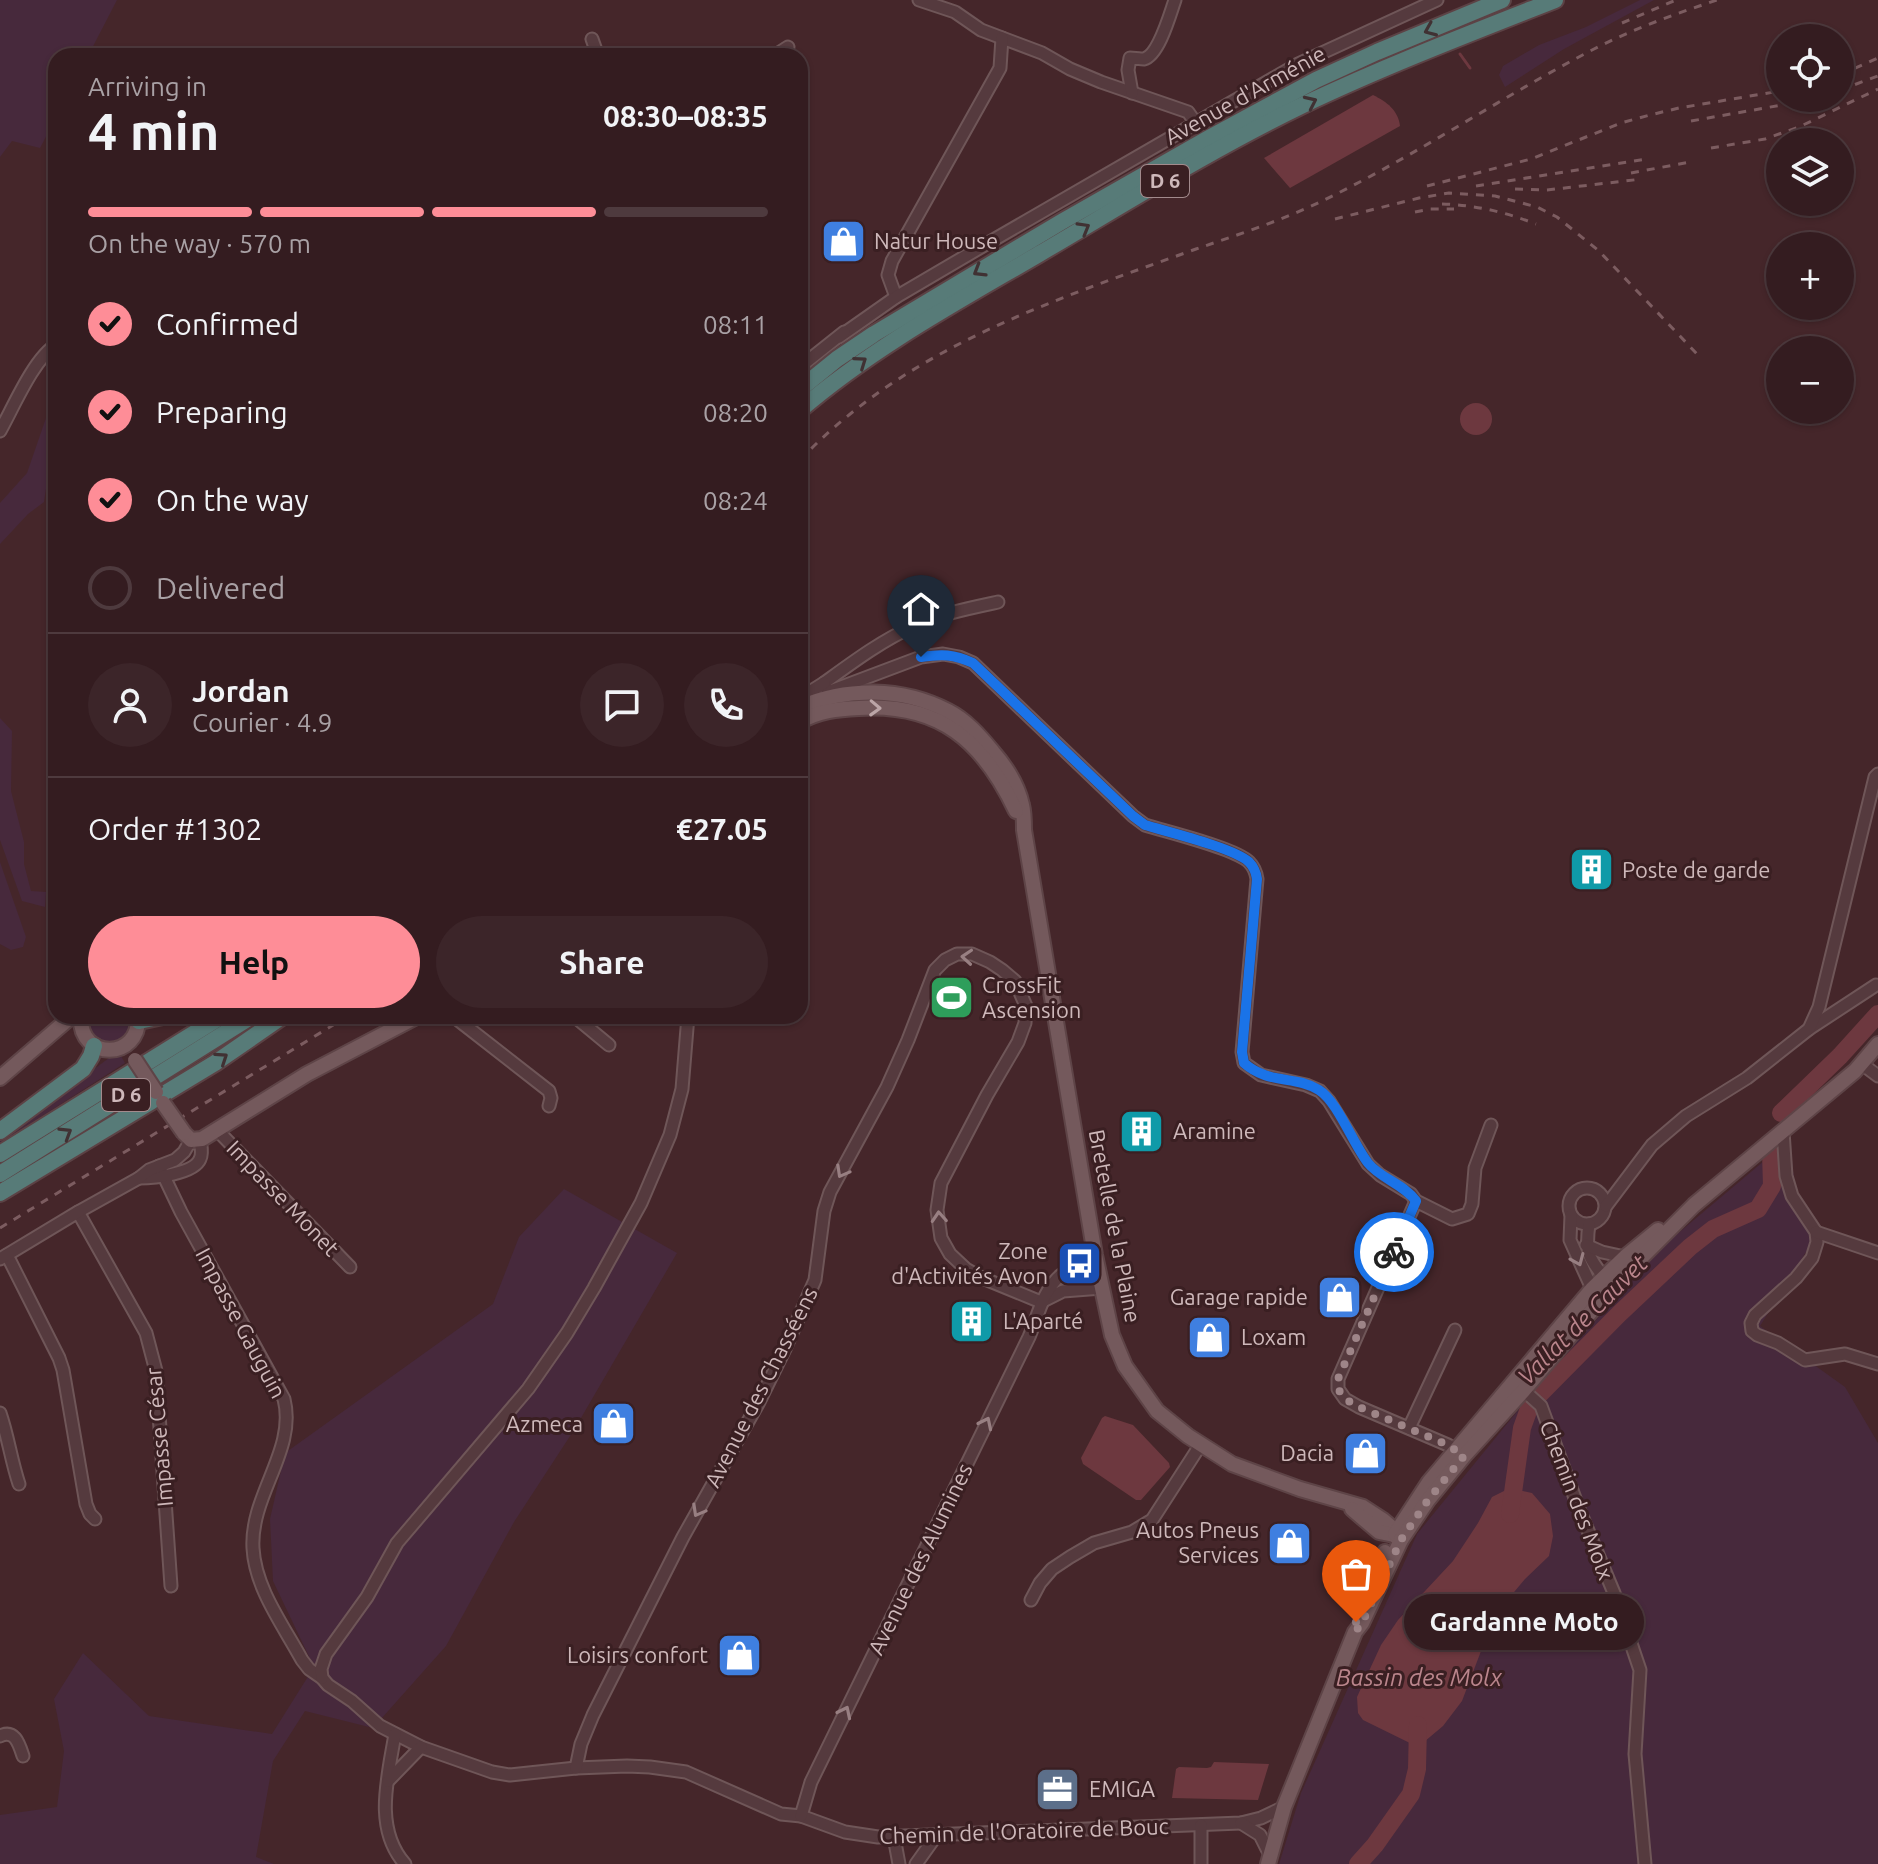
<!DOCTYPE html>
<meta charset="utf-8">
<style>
body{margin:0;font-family:Ubuntu,sans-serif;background:#3c2529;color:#f1f3f6;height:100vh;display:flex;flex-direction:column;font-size:30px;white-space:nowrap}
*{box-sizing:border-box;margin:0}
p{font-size:26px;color:#a9a1a5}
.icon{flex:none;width:44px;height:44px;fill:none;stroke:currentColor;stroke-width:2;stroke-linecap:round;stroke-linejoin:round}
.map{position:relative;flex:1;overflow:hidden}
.side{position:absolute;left:48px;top:48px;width:760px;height:976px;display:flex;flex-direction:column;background:#341c20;border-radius:24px;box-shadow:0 2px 6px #0004,0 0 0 2px #4e3a3e}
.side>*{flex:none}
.controls{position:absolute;left:1766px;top:24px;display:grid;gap:16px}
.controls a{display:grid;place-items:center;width:88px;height:88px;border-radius:50%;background:#341c20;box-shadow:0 2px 6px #0004,0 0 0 2px #4e3a3e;font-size:40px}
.pin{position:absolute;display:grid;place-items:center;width:68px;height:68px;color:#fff;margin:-82px -34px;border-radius:50% 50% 50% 0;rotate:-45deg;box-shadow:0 0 8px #0007}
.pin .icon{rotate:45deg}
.courier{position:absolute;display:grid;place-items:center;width:80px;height:80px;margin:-40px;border:6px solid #1a73e8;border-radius:50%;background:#fff;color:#222;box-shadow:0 2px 10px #0007}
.bubble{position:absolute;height:56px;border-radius:28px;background:#341c20;box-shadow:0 2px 6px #0004,0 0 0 2px #4e3a3e;font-size:26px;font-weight:700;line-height:56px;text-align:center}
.headline em{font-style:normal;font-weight:700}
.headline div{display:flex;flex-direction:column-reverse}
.headline{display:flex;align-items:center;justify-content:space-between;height:136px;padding:0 40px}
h1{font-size:52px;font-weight:700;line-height:60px}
.bar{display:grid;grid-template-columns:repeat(4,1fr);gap:12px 8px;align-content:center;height:96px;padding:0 40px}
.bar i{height:10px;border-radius:6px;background:#4e3a3e}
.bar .active{background:#fe8d97}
.bar p{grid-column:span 4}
.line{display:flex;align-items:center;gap:20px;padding:0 40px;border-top:2px solid #4e3a3e}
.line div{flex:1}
.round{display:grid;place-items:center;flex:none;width:84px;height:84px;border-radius:42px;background:#3c2529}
ol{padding:0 40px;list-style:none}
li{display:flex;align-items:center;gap:24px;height:88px}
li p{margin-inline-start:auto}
li .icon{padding:8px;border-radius:50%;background:#fe8d97;color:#111;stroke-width:4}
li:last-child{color:#a9a1a5}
li i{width:44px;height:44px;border:4px solid #4e3a3e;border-radius:50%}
.action{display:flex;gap:16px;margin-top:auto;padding:16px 40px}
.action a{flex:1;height:92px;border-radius:48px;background:#fe8d97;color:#111;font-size:32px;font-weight:700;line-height:92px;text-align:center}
.action a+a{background:#3c2529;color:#f1f3f6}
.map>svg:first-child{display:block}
.green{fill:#47293c}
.water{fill:#6d383f}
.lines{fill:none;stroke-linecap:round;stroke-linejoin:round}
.stream{stroke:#6d383f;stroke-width:3}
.river{stroke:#6d383f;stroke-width:18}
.minor-casing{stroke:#6f5658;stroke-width:15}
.major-casing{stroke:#5e4447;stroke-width:18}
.highway-casing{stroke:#5c4245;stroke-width:20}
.minor{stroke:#553a3e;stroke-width:11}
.major{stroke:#74595c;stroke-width:14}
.highway{stroke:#577b78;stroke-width:16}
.rail{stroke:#7c5c60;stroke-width:3;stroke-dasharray:8 8;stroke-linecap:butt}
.major-bridge-casing{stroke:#5e4447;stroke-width:18;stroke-linecap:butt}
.major-bridge{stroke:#74595c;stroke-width:14}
.oneway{stroke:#403133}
.oneway2{stroke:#bca5a7}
.oneway3{stroke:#987f82}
.done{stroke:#9e8588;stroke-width:8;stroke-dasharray:0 14.4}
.route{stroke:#1a73e8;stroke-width:10}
.labels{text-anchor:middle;stroke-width:6;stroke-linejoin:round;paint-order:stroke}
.shield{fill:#3a1f22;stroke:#a28a8c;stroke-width:2}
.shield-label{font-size:20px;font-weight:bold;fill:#ceb8ba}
.street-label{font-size:22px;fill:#ceb8ba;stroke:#3a1f22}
.poi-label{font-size:22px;fill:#ceb8ba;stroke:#3a1f22;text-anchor:start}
.water-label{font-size:24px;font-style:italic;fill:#ba858c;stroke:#3a1f22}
</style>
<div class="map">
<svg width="1878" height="1864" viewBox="0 0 1878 1864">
<rect width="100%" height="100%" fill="#45262a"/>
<g class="green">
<polygon points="0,0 117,0 88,56 56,56 56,118 40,148 12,141 0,157"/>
<polygon points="1640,0 1654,0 1564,49 1505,87 1499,75 1503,66 1539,45 1586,27"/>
<polygon points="56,389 56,463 47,482 44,502 28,514 0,544 0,503 27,473"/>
<polygon points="0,718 12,731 11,791 24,842 24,864 31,891 46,892 45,907 22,901 0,840"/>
<polygon points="0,862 26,937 23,947 11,950 0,944"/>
<path d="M88,1016h44c2,29 -36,37 -44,13 0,-1 0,-12 0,-13z"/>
<polygon points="121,1056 125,1063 0,1143 0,1139 109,1058"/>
<polygon points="1789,1140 1796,1193 1821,1228 1760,1326 1845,1387 1878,1443 1878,1864 1279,1864 1301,1793 1417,1534 1541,1382 1657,1251"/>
<polygon points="564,1189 677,1253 574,1430 514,1522 446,1646 373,1728 305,1711 273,1761 256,1857 274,1864 0,1864 0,1815 57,1807 64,1751 54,1699 83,1653 149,1716 272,1734 314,1667 273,1581 270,1519 285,1453 493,1304 519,1237"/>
</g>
<g class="water">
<path d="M1373,95c14,7 25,15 27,31l-110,62 -26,-30z"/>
<circle cx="1476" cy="419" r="16"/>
<polygon points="1105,1416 1133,1425 1169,1463 1170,1467 1141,1500 1136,1500 1083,1464 1081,1458 1102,1418"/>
<polygon points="1510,1488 1532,1493 1550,1514 1553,1536 1549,1556 1525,1579 1499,1610 1486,1638 1462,1701 1443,1726 1418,1747 1363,1720 1358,1713 1357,1697 1381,1645 1398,1620 1453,1561 1478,1523 1492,1497"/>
<polygon points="1214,1762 1269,1764 1258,1800 1172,1798 1176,1769 1179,1767 1207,1768 1211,1767"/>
</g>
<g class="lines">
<polyline class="stream" points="1460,54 1470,68"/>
<g class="river">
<polyline points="1781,1113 1840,1056 1878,1014"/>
<polyline points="1510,1514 1522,1428 1531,1403 1619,1314 1690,1247 1713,1229 1758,1209 1772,1186 1771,1153"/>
<polyline points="1358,1864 1375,1845 1411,1794 1417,1769 1418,1725"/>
</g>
<defs>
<g id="minor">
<polyline points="919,0 955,12 981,30 1042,53 1070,69 1101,82 1188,112 1195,122"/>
<polyline points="592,39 598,56"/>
<polyline points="774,56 788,47"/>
<path d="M1132,93l-4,-23 2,-12c2,0 13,1 14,1 15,-4 26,-45 31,-59"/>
<polyline points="896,297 888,275 892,261 1000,68 1002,38"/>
<polyline points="839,337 896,297 976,250 1298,64 1437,0"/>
<polyline points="800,367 844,332"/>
<path d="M0,431c13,-23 34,-73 56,-86"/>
<path d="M828,692l-4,-9c29,-21 57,-42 90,-57 26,-12 56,-18 84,-24"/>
<path d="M829,697l-1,-5 93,-35 22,-3 16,3 14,6 160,153 12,9c22,7 90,23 104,37 5,5 7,10 8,17l-15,173 2,11 17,12 45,10 14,6 9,10 39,63 12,11 31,19 5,7 36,18 16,-5 4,-10 3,-36 16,-43"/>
<polyline points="800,698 824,683"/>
<polyline points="453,1016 549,1091 551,1098 549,1106"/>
<polyline points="574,1016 609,1045"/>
<polyline points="1809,1029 1876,985"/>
<polyline points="1862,1064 1878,1076"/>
<polyline points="217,1130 350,1267"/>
<polyline points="1783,1131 1786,1176 1792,1196 1816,1232 1817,1242 1812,1258 1796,1278 1755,1315 1751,1323 1752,1331 1757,1335 1778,1343 1805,1360 1845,1354 1878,1364"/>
<path d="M159,1166l22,46 103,187c13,51 -34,96 -31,149 2,40 30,77 49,112l7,9 13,9 6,7 24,16 28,25 41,21 71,25 18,3 66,-7 51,-2 23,1 36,5 95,42 20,2 44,16 33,5 363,-14 20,-5 23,-11"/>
<path d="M139,1178c15,0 55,-4 61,-19 3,-6 1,-13 0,-19"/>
<circle cx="1587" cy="1206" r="18"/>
<polyline points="1416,1201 1338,1379 1338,1389 1345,1399 1359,1407 1448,1445 1460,1452"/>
<polyline points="1606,1206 1652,1145 1686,1116 1747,1078 1809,1029 1819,1007 1875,777 1878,774"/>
<polyline points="78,1212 146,1333 156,1371 171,1586"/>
<polyline points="1571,1215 1570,1240 1594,1293"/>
<path d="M1589,1224c-4,29 -1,34 18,57"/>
<polyline points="1816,1232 1878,1253"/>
<polyline points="1586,1245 1602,1252 1625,1257"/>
<polyline points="7,1255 59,1358 63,1370 86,1504 90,1514 95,1519"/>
<polyline points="0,1259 78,1212 139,1178 149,1170 175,1160 184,1152 191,1140"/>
<polyline points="1045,1300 1063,1291 1102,1288"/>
<polyline points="1518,1385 1541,1406 1579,1509 1614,1593 1640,1670 1635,1754 1645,1864"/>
<path d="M0,1413c8,23 11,47 19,71"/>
<polyline points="1409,1428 1455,1330"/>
<polyline points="1031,1600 1040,1583 1052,1569 1070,1557 1094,1543 1132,1532 1152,1520 1201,1444"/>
<polyline points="322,1678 321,1669 326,1654 367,1597 397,1543 528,1389 567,1333 594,1288 641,1203 670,1135 682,1089 688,1016"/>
<path d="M395,1734c-7,43 -22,94 10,130"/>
<path d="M0,1736c15,-7 19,8 23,20"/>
<polyline points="576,1768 581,1744 593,1715 683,1537 759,1402 785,1349 815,1280 824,1211 830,1192 887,1087 908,1040 935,970 945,960 957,954 972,954 990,962 1002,970 1015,981 1026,1006 1025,1023 1018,1042 987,1095 941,1183 937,1210 941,1238 950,1254 966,1269 980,1277 1041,1302"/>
<polyline points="388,1781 421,1747"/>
<path d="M801,1816l10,-34 218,-445c9,-21 14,-47 32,-62 10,-8 23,-14 34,-20"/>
<polyline points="1241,1823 1260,1835 1270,1855"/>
<polyline points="1201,1825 1201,1864"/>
<polyline points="894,1837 899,1864"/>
<polyline points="916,1864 936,1836"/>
</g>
<g id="major">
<path d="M800,707c47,-20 102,-20 148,4 18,9 32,25 45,41 13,15 25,34 29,53 2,8 2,17 2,25l71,425 17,80 13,31 32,45 31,25 44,28 68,25 63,18 20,13 7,6 4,9 7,5"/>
<path d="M800,722c18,-11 38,-13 59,-14 81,-5 124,33 157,103"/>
<path d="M81,1016c-3,45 60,45 57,0"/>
<polyline points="0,1078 72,1016"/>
<polyline points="184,1133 191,1140 202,1139 307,1074 418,1016"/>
<polyline points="1352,1509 1379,1532 1394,1535"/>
<polyline points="1395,1534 1429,1482 1592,1289 1625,1257 1658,1230"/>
<polyline points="1364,1598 1372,1575 1385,1552"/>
<polyline points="1268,1864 1284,1807 1355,1632 1362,1623 1401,1540 1428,1500 1464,1456 1524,1390 1612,1287 1694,1205 1855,1071 1878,1044"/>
</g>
<g id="highway">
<polyline points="800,389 837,359 874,334 1063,221 1209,138 1316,80 1377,52 1502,0"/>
<path d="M800,410c72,-62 157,-108 239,-156 87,-51 173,-105 264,-149 82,-39 168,-72 252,-105"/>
<polyline points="139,1021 163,1016"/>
<polyline points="0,1131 83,1069 91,1056 94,1046"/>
<polyline points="0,1154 222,1016"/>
<polyline points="0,1174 252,1016"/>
<polyline points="0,1193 215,1063 283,1016"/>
</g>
</defs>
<use href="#minor" class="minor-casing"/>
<use href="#major" class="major-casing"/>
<use href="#highway" class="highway-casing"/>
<use href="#minor" class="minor"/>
<use href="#major" class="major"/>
<use href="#highway" class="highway"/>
<g class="rail">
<polyline points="1622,23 1676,0"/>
<polyline points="1840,75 1878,58"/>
<polyline points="1840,90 1878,76"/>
<polyline points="1691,121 1782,105 1809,98"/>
<polyline points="1711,148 1765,139 1799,127 1878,89"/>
<polyline points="1631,173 1690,162"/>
<polyline points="1427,186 1531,159 1621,123 1650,115 1679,108 1780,91"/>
<polyline points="1476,186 1646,159"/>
<polyline points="1515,189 1547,190 1642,179"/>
<path d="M1442,204c33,1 63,8 94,20"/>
<polyline points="1415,212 1430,209 1454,209"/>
<polyline points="1335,219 1419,198 1449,193 1495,196 1537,207 1557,217 1599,251 1697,354"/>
<path d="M800,460c109,-114 252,-159 396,-211 41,-14 84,-28 124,-47 94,-45 181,-105 274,-153 39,-20 81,-35 123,-49"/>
<polyline points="0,1228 348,1016"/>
</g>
<defs>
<g id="major-bridge">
<polyline points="135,1060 156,1092"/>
<polyline points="163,1103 184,1133"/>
</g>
</defs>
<use href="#major-bridge" class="major-bridge-casing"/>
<use href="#major-bridge" class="major-bridge"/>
</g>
<defs><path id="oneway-chevron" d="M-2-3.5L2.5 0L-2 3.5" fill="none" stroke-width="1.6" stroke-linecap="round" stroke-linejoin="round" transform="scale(2)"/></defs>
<g class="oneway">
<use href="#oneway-chevron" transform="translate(1430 30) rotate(157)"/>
<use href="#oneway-chevron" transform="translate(1311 102) rotate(-25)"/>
<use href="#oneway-chevron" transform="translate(1084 228) rotate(-30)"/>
<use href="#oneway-chevron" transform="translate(979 271) rotate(149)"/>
<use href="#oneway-chevron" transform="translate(861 362) rotate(-35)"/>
<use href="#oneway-chevron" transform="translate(222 1058) rotate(-34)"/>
<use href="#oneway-chevron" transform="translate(66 1133) rotate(-32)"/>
</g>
<use class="oneway2" href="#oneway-chevron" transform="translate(875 708) rotate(2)"/>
<g class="oneway3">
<use href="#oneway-chevron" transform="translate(967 957) rotate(-176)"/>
<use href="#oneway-chevron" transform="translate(842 1172) rotate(119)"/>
<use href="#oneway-chevron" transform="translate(939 1217) rotate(-94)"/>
<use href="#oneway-chevron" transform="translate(1578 1260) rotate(67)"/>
<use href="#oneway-chevron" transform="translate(986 1423) rotate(-64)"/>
<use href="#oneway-chevron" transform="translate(698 1511) rotate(119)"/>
<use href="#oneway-chevron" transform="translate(845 1712) rotate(-64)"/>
</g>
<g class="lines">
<polyline class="done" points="1356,1622 1355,1632 1362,1623 1401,1540 1428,1500 1464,1456 1448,1445 1359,1407 1345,1399 1338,1389 1338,1379 1394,1252"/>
<path class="route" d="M921,657c21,-3 32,-3 52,6l160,153 12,9c23,7 89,23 104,37 5,5 7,10 8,17l-15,173 2,11c25,22 51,12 75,27 19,12 34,54 49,73 13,16 36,21 48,38l-22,51"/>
</g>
<defs>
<symbol id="shop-square" viewBox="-11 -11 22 22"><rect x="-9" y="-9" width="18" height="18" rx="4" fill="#3f7fe0" stroke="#3a1f22"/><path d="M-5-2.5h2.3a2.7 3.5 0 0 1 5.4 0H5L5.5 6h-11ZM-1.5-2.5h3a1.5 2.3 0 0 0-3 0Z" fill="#fff"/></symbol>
<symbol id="building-square" viewBox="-11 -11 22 22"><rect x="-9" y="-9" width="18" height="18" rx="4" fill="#0f9aa8" stroke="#3a1f22"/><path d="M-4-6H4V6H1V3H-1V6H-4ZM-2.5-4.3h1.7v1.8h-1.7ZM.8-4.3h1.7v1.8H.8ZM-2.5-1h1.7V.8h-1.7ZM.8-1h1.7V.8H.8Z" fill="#fff"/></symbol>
<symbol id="stadium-square" viewBox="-11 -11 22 22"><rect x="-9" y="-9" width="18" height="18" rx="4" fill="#2e9e5b" stroke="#3a1f22"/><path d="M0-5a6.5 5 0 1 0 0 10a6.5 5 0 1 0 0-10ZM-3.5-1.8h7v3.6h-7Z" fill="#fff"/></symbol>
<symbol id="bus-square" viewBox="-11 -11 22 22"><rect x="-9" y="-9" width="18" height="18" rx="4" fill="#1a4fb4" stroke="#3a1f22"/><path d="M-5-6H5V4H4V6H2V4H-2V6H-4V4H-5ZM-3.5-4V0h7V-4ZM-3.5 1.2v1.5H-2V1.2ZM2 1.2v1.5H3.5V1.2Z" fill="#fff"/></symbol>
<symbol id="office-square" viewBox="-11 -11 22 22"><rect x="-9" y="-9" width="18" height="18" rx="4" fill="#5c6f8a" stroke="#3a1f22"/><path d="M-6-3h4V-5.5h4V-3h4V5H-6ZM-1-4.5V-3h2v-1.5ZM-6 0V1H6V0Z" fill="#fff"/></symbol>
</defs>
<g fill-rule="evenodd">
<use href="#shop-square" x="818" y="216" width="51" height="51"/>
<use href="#building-square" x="1566" y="844" width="51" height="51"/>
<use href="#stadium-square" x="926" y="972" width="51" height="51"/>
<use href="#building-square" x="1116" y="1106" width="51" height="51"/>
<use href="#bus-square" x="1054" y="1238" width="51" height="51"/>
<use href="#shop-square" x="1314" y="1272" width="51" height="51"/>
<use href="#building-square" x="946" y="1296" width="51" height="51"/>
<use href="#shop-square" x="1184" y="1312" width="51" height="51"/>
<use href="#shop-square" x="588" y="1398" width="51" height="51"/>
<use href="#shop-square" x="1340" y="1428" width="51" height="51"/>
<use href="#shop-square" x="1264" y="1518" width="51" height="51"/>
<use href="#shop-square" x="714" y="1630" width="51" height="51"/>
<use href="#office-square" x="1032" y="1764" width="51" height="51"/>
</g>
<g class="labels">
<g class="shield">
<rect x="1141" y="165" width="48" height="32" rx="6"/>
<rect x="102" y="1079" width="48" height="32" rx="6"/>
</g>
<g class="shield-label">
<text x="1165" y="188">D 6</text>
<text x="126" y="1102">D 6</text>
</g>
<g class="street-label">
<text transform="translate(1245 95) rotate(-29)" y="8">Avenue d'Arménie</text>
<text transform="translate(283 1198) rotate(46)" y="8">Impasse Monet</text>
<text transform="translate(1115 1226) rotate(79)" y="8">Bretelle de la Plaine</text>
<text transform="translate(241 1323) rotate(62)" y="8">Impasse Gauguin</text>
<text transform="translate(761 1387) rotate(-63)" y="8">Avenue des Chasséens</text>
<text transform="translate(159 1437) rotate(-95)" y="8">Impasse César</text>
<text transform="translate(1577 1500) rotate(69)" y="8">Chemin des Molx</text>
<text transform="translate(920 1559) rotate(-64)" y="8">Avenue des Alumines</text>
<text transform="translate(1024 1831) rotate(-2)" y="8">Chemin de l'Oratoire de Bouc</text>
</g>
<g class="poi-label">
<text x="874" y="249">Natur House</text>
<text x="1622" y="878">Poste de garde</text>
<text x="982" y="993">CrossFit<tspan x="982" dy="25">Ascension</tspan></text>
<text x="1173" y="1139">Aramine</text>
<text x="1048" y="1259" text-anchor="end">Zone<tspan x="1048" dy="25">d'Activités Avon</tspan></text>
<text x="1308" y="1305" text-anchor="end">Garage rapide</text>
<text x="1003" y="1329">L'Aparté</text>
<text x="1241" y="1345">Loxam</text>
<text x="583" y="1432" text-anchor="end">Azmeca</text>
<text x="1334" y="1461" text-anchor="end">Dacia</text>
<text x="1259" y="1538" text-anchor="end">Autos Pneus<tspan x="1259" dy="25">Services</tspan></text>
<text x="708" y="1663" text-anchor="end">Loisirs confort</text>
<text x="1089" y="1797">EMIGA</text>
</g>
<g class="water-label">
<text transform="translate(1583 1320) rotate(-45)" y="8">Vallat de Cauvet</text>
<text x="1419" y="1686">Bassin des Molx</text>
</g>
</g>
</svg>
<div class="controls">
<a><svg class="icon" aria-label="locate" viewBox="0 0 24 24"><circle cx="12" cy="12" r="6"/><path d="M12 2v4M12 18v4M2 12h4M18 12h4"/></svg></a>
<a><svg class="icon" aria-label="layers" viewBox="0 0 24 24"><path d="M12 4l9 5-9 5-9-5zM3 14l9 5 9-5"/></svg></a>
<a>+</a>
<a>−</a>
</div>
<div class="pin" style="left:1356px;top:1622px;background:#ea580c"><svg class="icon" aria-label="bag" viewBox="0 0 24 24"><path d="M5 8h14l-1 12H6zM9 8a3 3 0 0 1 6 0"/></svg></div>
<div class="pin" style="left:921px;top:657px;background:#1f2937"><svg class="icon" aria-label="home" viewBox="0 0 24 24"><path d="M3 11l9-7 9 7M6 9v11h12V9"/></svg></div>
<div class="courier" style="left:1394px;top:1252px"><svg class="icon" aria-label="bike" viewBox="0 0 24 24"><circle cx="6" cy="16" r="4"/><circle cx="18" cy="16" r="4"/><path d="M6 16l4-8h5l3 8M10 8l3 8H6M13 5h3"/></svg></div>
<div class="bubble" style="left:1404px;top:1594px;width:240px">Gardanne Moto</div>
<section class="side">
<div class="headline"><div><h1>4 min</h1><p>Arriving in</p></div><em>08:30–08:35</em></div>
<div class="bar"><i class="active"></i><i class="active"></i><i class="active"></i><i></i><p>On the way · 570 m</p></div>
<ol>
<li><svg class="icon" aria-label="check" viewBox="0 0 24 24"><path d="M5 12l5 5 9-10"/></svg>Confirmed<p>08:11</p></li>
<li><svg class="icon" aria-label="check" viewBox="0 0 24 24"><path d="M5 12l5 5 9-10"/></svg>Preparing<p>08:20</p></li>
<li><svg class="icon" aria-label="check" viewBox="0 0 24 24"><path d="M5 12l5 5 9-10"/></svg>On the way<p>08:24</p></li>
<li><i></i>Delivered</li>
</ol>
<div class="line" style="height:144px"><a class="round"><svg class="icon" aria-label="person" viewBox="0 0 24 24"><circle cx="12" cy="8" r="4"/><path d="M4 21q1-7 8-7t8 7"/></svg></a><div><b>Jordan</b><p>Courier · 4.9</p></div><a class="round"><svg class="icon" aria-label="chat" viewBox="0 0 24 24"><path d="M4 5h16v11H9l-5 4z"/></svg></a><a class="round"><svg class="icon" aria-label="phone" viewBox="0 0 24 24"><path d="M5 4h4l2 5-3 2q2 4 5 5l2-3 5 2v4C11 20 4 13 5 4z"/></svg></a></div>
<div class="line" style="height:104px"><div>Order #1302</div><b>€27.05</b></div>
<div class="action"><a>Help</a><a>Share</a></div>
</section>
</div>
